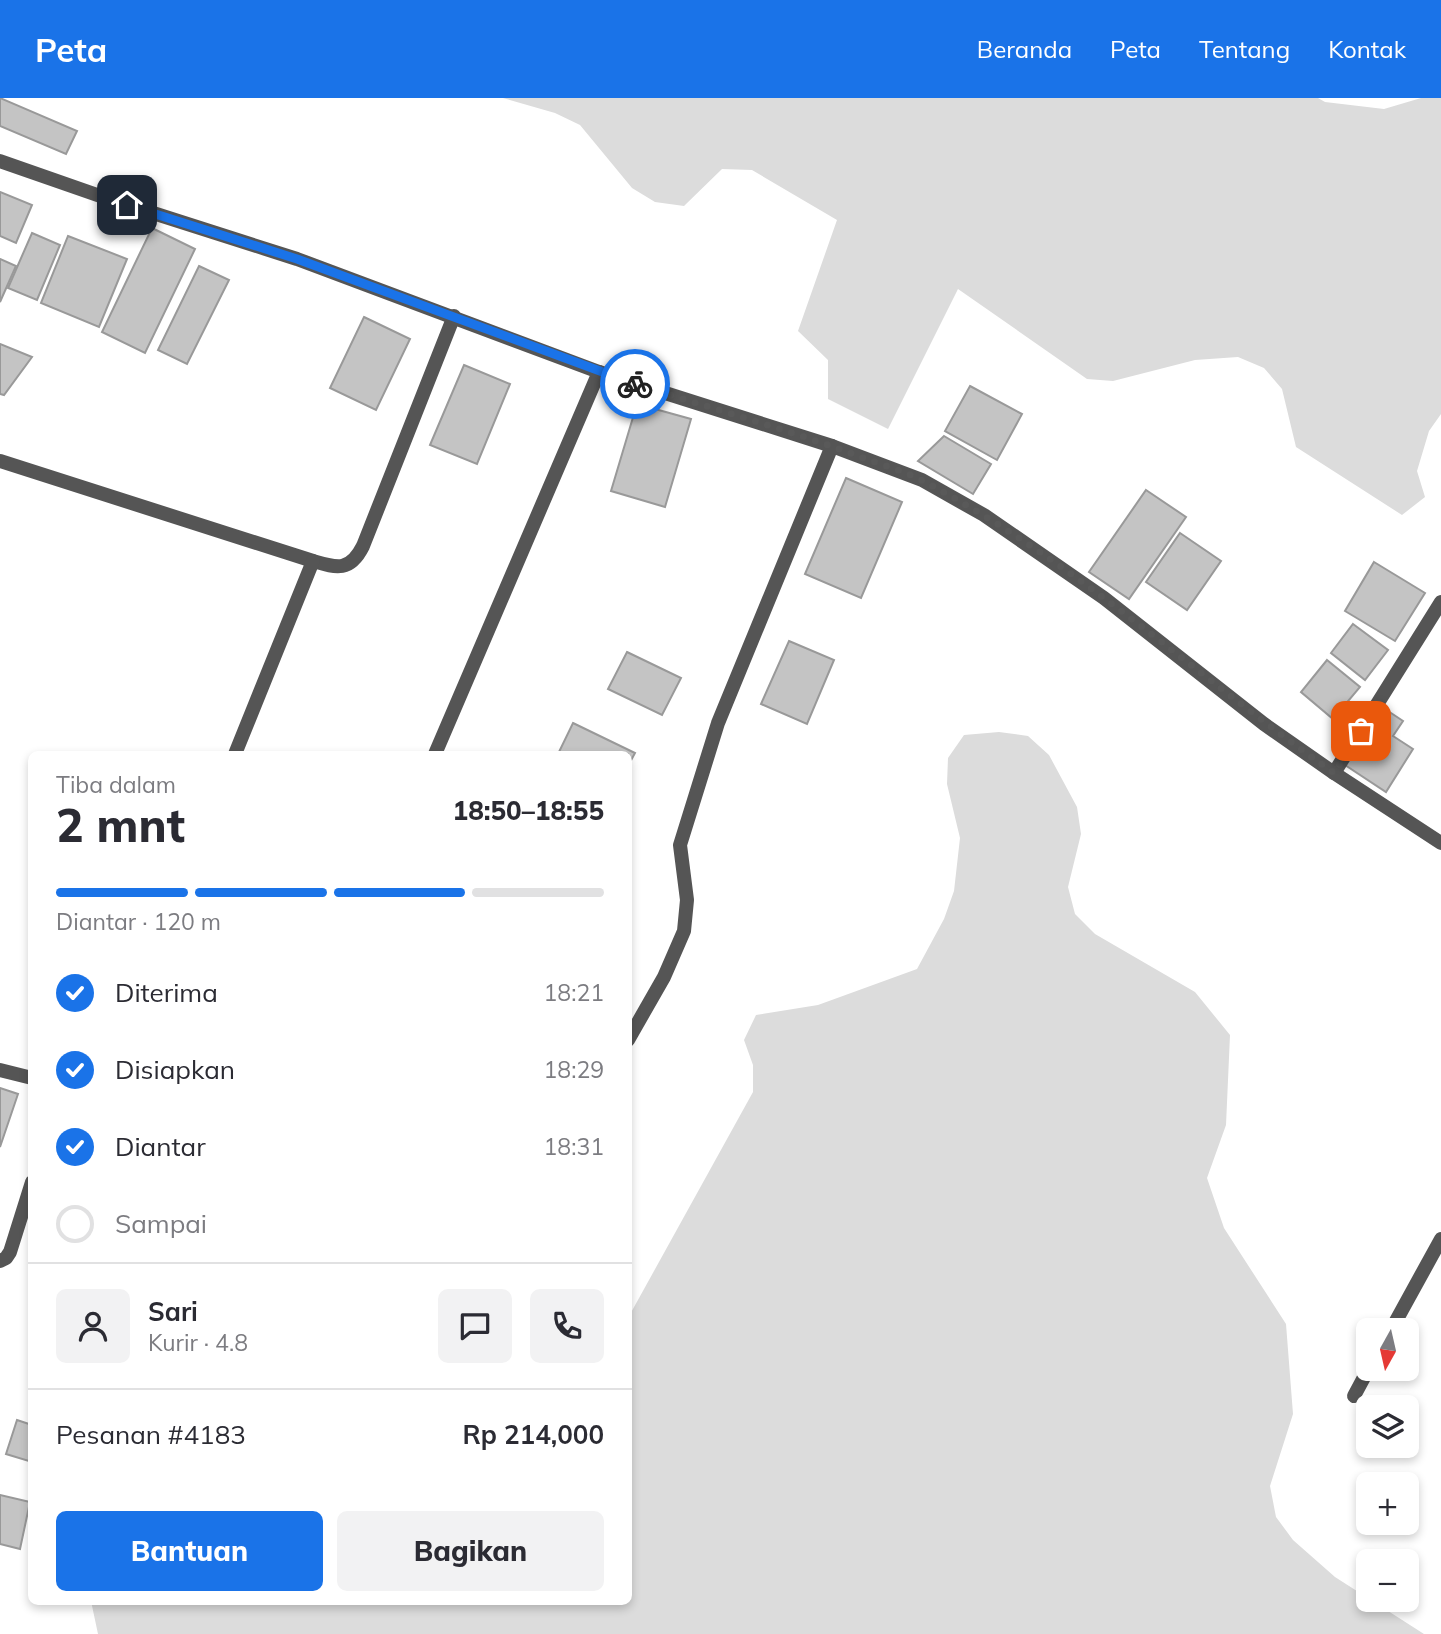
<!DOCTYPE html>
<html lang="id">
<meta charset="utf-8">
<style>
body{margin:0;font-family:Mulish,sans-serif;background:#f2f2f3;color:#2b2b33;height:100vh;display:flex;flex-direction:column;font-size:26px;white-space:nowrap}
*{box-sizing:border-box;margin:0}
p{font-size:23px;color:#7c7c81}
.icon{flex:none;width:38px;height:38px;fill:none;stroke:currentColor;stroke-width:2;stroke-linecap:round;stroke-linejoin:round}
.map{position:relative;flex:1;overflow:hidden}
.side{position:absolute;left:28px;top:653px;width:604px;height:854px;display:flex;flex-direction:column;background:#fff;border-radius:10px;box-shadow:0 4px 10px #0003}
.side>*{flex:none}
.needle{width:46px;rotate:188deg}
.tools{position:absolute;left:1356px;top:1220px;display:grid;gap:14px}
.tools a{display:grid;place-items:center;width:63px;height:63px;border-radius:10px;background:#fff;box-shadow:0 4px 10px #0003;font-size:35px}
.pin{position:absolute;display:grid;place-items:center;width:60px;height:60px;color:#fff;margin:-30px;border-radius:14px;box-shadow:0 4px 10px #0006}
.courier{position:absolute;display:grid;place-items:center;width:70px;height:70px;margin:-35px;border:5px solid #1a73e8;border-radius:50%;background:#fff;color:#222;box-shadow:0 2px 9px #0007}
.summary em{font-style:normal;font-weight:800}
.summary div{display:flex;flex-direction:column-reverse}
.summary{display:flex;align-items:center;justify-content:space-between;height:119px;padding:0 28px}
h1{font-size:46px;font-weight:800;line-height:52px}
.bar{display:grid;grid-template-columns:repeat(4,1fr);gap:10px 7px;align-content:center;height:84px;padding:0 28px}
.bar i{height:9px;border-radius:5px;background:#e1e1e2}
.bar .on{background:#1a73e8}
.bar p{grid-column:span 4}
.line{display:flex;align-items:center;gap:18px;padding:0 28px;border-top:2px solid #e1e1e2}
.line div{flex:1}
.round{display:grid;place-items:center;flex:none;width:74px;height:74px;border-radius:10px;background:#f2f2f3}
ol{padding:0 28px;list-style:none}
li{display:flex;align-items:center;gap:21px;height:77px}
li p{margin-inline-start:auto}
li .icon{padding:7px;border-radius:50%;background:#1a73e8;color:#fff;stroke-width:4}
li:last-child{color:#7c7c81}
li i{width:38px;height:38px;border:4px solid #e1e1e2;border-radius:50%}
.action{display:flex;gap:14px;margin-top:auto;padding:14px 28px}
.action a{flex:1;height:80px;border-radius:10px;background:#1a73e8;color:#fff;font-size:28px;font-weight:800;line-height:80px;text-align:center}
.action a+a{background:#f2f2f3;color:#2b2b33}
header{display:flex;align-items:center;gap:42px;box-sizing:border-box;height:98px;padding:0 35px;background:#1a73e8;color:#fff}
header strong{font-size:33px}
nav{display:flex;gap:38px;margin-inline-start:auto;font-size:24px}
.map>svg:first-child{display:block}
.green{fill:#dcdcdc}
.building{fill:#c4c4c4;stroke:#999;stroke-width:2}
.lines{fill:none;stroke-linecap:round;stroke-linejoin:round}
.minor{stroke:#555;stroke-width:14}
.tertiary{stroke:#555;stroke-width:14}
.done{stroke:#595959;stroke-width:7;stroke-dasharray:0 12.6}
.route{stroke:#1a73e8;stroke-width:9}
</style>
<header>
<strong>Peta</strong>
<nav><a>Beranda</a><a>Peta</a><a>Tentang</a><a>Kontak</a></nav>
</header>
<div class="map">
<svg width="1441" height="1536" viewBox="0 0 1441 1536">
<rect width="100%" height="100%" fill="#fff"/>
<g class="green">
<polygon points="503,0 1318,0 1325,4 1384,11 1421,0 1441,0 1441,316 1429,333 1417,373 1425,399 1402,417 1296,349 1282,291 1264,270 1238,259 1195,262 1113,283 1087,281 958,191 888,331 828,301 828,262 798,233 837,122 752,72 722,71 684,108 655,104 632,90 580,27 555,15"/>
<polygon points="999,634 1028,638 1049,657 1077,709 1081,736 1068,789 1075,816 1095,836 1195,894 1230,937 1226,1027 1207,1080 1224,1130 1286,1226 1293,1316 1270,1388 1276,1419 1293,1442 1335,1479 1424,1536 98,1536 91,1503 628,1503 628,1220 753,994 753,967 744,942 756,917 818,907 917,871 944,821 954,793 960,740 947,686 948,660 964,637"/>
</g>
<g class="building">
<polygon points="0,0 77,33 66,56 0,28"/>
<polygon points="0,94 32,107 16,145 0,138"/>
<polygon points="152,130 195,151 145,255 102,234"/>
<polygon points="32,135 60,147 37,202 8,190"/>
<polygon points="68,138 127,161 99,229 41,205"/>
<polygon points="0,161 16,168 0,204"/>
<polygon points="199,168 229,182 187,266 158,252"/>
<polygon points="364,219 410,241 376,312 330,290"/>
<polygon points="0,246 32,259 4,297 0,296"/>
<polygon points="464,267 510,286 477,366 430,347"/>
<polygon points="970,288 1022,316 997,362 945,333"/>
<polygon points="637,306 691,321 665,409 611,393"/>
<polygon points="944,338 991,366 973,396 918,363"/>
<polygon points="846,380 902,404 861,500 805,476"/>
<polygon points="1146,392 1186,419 1129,501 1089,474"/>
<polygon points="1180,435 1221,463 1187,512 1146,484"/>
<polygon points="1374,464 1425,495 1395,543 1345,513"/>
<polygon points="1353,526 1388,552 1365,582 1331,555"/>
<polygon points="789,543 834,562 807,626 761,606"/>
<polygon points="627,554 681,580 662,617 608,591"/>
<polygon points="1327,562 1360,589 1333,621 1301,594"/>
<polygon points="1382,609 1403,623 1393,638 1413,651 1386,694 1345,667"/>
<polygon points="573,625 635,655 628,668 628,656 558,656"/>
<polygon points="0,990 18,996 0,1049"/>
<polygon points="17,1322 32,1327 32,1364 6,1356"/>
<polygon points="0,1397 30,1404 20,1451 0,1446"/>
</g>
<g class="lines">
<g class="minor">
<path d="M0,363l313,100c24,7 37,11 50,-15l91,-230"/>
<polyline points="235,656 313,463"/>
<polyline points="435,656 599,274"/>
<polyline points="1334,675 1441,504"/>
<polyline points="628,942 664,879 684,833 687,802 680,747 718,625 832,348"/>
<polyline points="0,972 32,980"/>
<polyline points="0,1163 6,1160 10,1154 32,1084"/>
<polyline points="1391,1232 1441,1141"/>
<polyline points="1354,1298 1369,1270"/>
</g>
<polyline class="tertiary" points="0,63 103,99 297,161 599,274 832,348 922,382 984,417 1104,500 1264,626 1334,675 1441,745"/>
</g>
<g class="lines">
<path class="done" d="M635,286c75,24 152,45 226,73 21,8 44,14 64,25 148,78 273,195 409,291l27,-42"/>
<polyline class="route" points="127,107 297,161 635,286"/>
</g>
</svg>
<div class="tools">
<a><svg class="needle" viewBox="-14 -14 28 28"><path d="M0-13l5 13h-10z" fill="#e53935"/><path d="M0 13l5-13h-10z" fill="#7c7c81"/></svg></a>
<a><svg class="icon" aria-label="layers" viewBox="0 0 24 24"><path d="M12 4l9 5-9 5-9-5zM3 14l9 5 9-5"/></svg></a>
<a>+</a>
<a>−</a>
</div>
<div class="pin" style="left:1361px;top:633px;background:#ea580c"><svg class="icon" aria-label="bag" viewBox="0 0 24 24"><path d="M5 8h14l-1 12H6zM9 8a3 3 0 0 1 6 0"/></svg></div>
<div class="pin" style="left:127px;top:107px;background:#1f2937"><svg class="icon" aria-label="home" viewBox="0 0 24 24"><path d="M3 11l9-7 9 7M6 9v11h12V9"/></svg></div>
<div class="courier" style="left:635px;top:286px"><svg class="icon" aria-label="bike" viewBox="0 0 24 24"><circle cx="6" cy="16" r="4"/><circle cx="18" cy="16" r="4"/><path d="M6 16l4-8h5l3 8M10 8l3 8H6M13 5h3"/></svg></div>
<section class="side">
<div class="summary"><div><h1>2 mnt</h1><p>Tiba dalam</p></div><em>18:50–18:55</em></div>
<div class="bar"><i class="on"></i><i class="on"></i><i class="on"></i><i></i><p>Diantar · 120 m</p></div>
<ol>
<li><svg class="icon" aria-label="check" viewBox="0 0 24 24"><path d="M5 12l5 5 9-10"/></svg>Diterima<p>18:21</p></li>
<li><svg class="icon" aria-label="check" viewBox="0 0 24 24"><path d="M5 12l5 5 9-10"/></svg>Disiapkan<p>18:29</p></li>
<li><svg class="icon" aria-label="check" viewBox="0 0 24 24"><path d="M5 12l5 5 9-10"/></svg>Diantar<p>18:31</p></li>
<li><i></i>Sampai</li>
</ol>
<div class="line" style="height:126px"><a class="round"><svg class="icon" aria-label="person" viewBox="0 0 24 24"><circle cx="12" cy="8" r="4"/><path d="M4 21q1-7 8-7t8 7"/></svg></a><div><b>Sari</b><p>Kurir · 4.8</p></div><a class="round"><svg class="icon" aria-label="chat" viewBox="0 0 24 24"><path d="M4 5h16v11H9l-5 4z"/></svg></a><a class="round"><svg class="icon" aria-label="phone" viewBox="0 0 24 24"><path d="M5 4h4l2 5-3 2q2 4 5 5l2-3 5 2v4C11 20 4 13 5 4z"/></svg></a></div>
<div class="line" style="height:91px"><div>Pesanan #4183</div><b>Rp 214,000</b></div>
<div class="action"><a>Bantuan</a><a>Bagikan</a></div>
</section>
</div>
